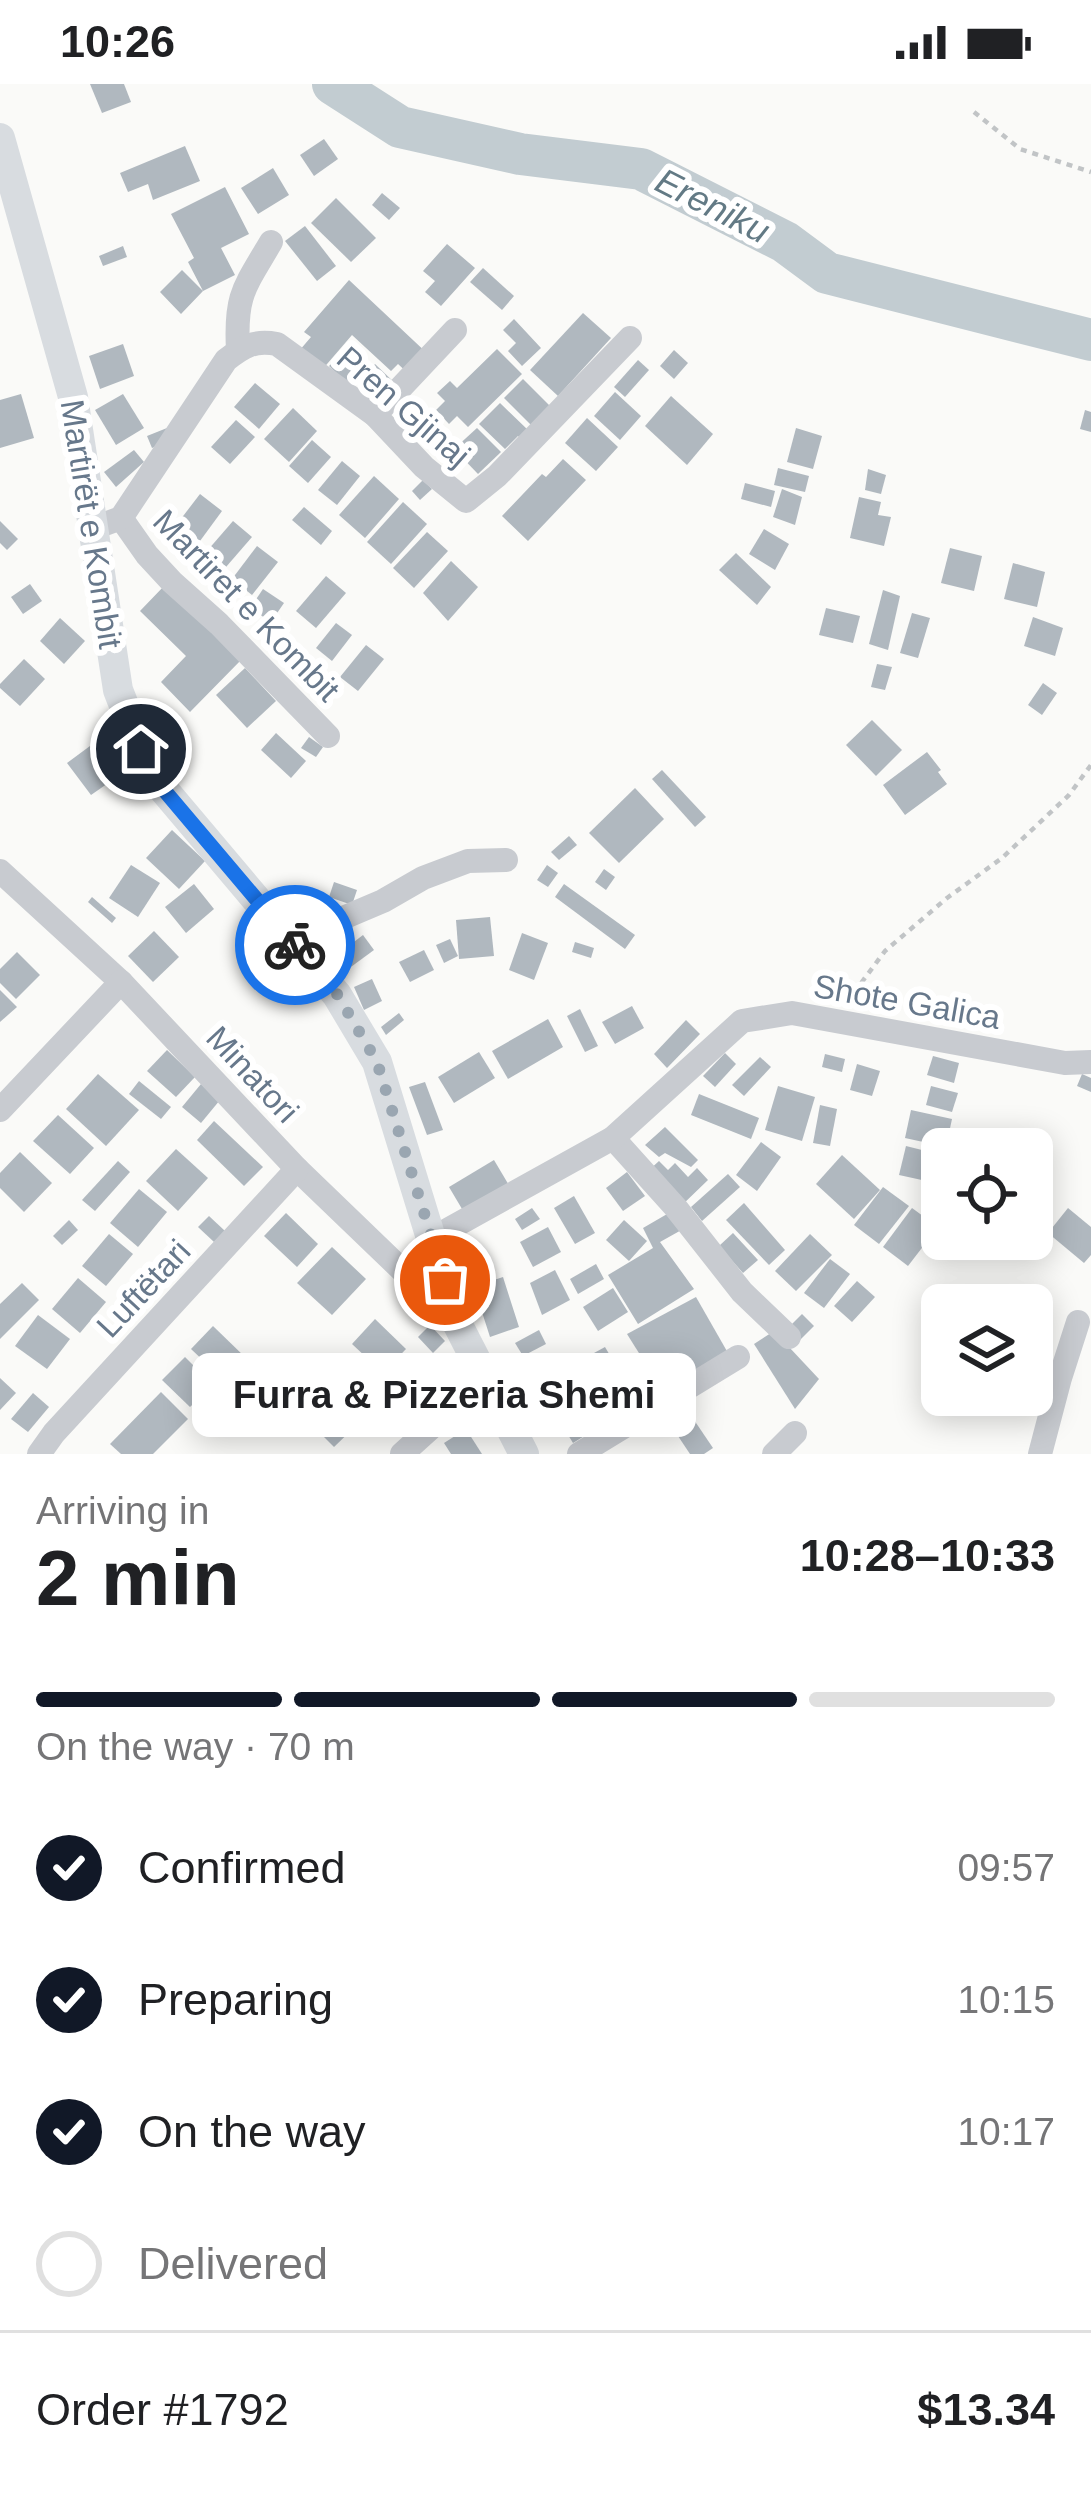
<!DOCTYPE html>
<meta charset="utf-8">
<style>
body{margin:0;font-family:Arial,sans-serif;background:#f6f6f6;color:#202124;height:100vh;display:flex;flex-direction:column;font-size:45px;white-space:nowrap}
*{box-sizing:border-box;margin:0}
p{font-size:39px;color:#757577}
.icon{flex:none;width:66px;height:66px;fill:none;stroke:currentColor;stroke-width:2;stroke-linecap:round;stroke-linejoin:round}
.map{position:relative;height:1370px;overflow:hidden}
.side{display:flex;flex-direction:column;background:#fff;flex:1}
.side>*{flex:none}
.fabs{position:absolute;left:921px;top:1044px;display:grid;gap:24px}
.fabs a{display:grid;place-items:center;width:132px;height:132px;border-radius:18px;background:#fff;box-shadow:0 6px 30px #0003;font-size:60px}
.pin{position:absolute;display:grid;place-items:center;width:102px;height:102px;color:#fff;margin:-51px;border:6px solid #fff;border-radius:50%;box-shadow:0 3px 12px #0007}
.courier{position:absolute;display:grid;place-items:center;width:120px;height:120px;margin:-60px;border:9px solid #1a73e8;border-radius:50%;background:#fff;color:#222;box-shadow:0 3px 15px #0007}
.bubble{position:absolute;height:84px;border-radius:18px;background:#fff;box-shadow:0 6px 30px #0003;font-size:39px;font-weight:700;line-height:84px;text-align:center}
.headline em{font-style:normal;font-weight:700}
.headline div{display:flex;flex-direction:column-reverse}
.headline{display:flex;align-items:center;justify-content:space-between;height:204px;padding:0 36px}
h1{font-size:78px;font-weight:700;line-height:90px}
.bar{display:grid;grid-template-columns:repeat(4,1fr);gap:18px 12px;align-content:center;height:144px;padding:0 36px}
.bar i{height:15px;border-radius:9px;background:#e0e0e0}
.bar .selected{background:#111827}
.bar p{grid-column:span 4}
.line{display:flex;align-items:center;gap:30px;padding:0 36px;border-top:3px solid #e0e0e0}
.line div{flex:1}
ol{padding:0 36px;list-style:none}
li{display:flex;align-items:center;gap:36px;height:132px}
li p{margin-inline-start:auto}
li .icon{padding:12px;border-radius:50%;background:#111827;color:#fff;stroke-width:4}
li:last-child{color:#757577}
li i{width:66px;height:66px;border:6px solid #e0e0e0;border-radius:50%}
.status{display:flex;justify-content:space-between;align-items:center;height:84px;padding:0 60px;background:#fff;direction:ltr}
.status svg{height:33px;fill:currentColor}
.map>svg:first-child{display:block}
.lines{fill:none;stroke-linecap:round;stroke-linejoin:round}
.river{stroke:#c2ccd1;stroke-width:42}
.building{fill:#b0b8bf}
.path{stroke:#c1c4c6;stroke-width:4.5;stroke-dasharray:6 6;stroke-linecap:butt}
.minor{stroke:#c8cbd0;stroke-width:24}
.major{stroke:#d8dce0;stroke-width:30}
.done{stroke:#9aa6b1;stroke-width:12;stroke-dasharray:0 21.6}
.route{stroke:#1a73e8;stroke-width:15}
.labels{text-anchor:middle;stroke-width:12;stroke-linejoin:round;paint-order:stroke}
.street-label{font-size:33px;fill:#67788b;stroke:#fff}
.water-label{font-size:36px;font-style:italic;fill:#637a85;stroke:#fff}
</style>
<div class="status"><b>10:26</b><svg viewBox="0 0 49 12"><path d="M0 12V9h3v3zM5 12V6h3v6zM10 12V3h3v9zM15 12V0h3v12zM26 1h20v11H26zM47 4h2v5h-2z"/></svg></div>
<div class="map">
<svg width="1091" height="1370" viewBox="0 0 1091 1370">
<rect width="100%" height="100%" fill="#fafaf8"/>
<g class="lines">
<polyline class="river" points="333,0 400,43 520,70 641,85 785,158 827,189 1091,256"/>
</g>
<g class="building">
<polygon points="90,0 124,0 131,18 102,29"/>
<polygon points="324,55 338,75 314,92 300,71"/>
<polygon points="185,62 200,97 153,116 148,100 128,108 120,89"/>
<polygon points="273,84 289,111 258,130 241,104"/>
<polygon points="225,103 249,150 221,164 235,191 203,207 181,230 160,208 182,186 203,207 188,178 194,174 171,130"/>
<polygon points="382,109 400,124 389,136 372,121"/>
<polygon points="336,114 376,154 351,178 311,139"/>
<polygon points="305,142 336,182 317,197 285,157"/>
<polygon points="447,160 475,184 441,222 425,208 435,197 423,187"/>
<polygon points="123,162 127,173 103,182 99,172"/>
<polygon points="483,184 514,212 502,226 470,198"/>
<polygon points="349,196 430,272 411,292 398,280 391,287 352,251 321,287 299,267 311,253 304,248"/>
<polygon points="583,229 611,254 558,312 530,286"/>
<polygon points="514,235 541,264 522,282 508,267 516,259 503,246"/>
<polygon points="123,260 134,292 100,305 89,272"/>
<polygon points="352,260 373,281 350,303 329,282"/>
<polygon points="497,265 522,290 468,343 457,332 449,340 436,326 445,317 437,309 450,297 457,304"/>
<polygon points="674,266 688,279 674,295 660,282"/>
<polygon points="638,276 649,286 625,313 614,303"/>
<polygon points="375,280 399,303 381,323 357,300"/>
<polygon points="523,295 552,324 533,343 504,314"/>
<polygon points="255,299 280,320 259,345 234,323"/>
<polygon points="615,308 641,332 620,356 594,332"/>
<polygon points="21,310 34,354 0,364 0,316"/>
<polygon points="123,310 144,344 116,361 95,326"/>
<polygon points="671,312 713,350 687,381 645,342"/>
<polygon points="500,319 528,346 522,356 518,352 505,365 479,340"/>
<polygon points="293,324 317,347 289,378 264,355"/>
<polygon points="1085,326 1091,328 1091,348 1080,345"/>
<polygon points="587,334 618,363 596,387 565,359"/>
<polygon points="236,336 255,353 230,380 211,363"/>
<polygon points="167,344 172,356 152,364 147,352"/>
<polygon points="477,344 501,368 478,390 454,365"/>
<polygon points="796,344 822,352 813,385 787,378"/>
<polygon points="312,356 331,373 308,399 289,382"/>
<polygon points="134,366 144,378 116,403 104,388"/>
<polygon points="563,375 586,396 528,457 502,432 542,390 546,393"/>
<polygon points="342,377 360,392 337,421 318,406"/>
<polygon points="778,384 809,392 805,408 774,401"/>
<polygon points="868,385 886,391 881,410 865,406"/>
<polygon points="374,392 399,415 365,454 339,431"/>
<polygon points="423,396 432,405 420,416 412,407"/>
<polygon points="745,399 775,407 771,423 741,415"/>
<polygon points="782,405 802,413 795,441 773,433"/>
<polygon points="200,410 222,427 200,457 177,440"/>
<polygon points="859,413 881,418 878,431 891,433 884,462 850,454"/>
<polygon points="403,418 427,440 391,480 367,458"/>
<polygon points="304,423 332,447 321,461 292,436"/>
<polygon points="0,437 18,455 7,466 0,459"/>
<polygon points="233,437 252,453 226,483 207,467"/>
<polygon points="764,445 789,460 775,486 749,470"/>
<polygon points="427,448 448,467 414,504 393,484"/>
<polygon points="257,462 278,478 252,511 232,495"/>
<polygon points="950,464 982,472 974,507 941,499"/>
<polygon points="736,469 771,503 757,521 719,486"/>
<polygon points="451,477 478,503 448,537 423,509"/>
<polygon points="1013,479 1045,488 1037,523 1004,515"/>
<polygon points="326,492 346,509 316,544 296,527"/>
<polygon points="30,500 42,517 23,530 11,513"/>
<polygon points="165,501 242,575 190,628 161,598 186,572 140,527"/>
<polygon points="263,505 284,519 271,538 250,524"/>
<polygon points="883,506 900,512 888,566 869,560"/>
<polygon points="826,524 860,532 853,559 819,551"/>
<polygon points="912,529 930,534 918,574 900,569"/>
<polygon points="1033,533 1063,544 1055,572 1024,562"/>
<polygon points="60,534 85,557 64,580 40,557"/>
<polygon points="336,539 352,551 332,577 316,564"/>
<polygon points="366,561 384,575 358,607 340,593"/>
<polygon points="24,575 45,595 20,622 0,604 0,600"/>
<polygon points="877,580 892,583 885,606 871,603"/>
<polygon points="245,584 276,617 247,644 216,611"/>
<polygon points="1043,599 1057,609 1042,631 1028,621"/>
<polygon points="872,636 902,666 876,692 846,661"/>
<polygon points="276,649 306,677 291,694 261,666"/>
<polygon points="309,653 323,663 316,673 301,664"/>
<polygon points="90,662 114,695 91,711 67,679"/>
<polygon points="927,668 941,686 938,688 947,700 905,731 883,701"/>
<polygon points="662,686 706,733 695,743 652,695"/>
<polygon points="635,704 664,735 619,779 589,749"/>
<polygon points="172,746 205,777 179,805 146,774"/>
<polygon points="569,752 577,761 559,776 551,768"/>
<polygon points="131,781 160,799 138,833 109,814"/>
<polygon points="547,781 558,789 548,803 537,796"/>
<polygon points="604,785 615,793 606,806 595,798"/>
<polygon points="334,798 357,806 352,821 329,813"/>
<polygon points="194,800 214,825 186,849 165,823"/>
<polygon points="564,800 635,851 625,865 555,813"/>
<polygon points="92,813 116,834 112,839 88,818"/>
<polygon points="490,833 494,872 459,875 456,836"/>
<polygon points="154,847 179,873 153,898 128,872"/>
<polygon points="522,849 548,859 534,896 509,886"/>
<polygon points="363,851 374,866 344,888 333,874"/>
<polygon points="450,855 458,872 444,879 436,861"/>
<polygon points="575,858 594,864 591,874 572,868"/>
<polygon points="424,866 434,886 410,898 399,878"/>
<polygon points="17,868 40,891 16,915 0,899 0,885"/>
<polygon points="372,895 382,917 364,926 354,903"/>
<polygon points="0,906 17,923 0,938"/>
<polygon points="632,922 644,944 615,960 602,938"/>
<polygon points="580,925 598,962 585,968 567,932"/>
<polygon points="399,929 404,936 386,951 381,943"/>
<polygon points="548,935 563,963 508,995 492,967"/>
<polygon points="686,936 700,950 667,984 654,970"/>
<polygon points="167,966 195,993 176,1013 147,987"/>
<polygon points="479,968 495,994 454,1019 438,993"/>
<polygon points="725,969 736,980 715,1003 703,992"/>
<polygon points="825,970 845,975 842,988 822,983"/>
<polygon points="933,972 959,979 954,999 927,991"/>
<polygon points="760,973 771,983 744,1012 732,1001"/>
<polygon points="857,980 880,987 872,1012 850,1006"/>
<polygon points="98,990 139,1026 106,1062 66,1025"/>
<polygon points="1082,990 1091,994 1091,1008 1077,1002"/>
<polygon points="139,997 171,1023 161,1035 129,1010"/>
<polygon points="425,998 443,1046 427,1051 409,1003"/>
<polygon points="201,1000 220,1016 201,1039 182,1023"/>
<polygon points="778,1002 815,1013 802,1057 765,1046"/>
<polygon points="931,1002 958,1009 952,1028 926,1021"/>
<polygon points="699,1010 759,1034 751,1055 691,1031"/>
<polygon points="820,1021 837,1025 830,1062 813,1059"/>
<polygon points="911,1026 952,1035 946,1063 905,1054"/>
<polygon points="58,1031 94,1064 70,1090 33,1057"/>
<polygon points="214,1037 263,1083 244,1102 197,1056"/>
<polygon points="665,1043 698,1076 691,1083 665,1069 659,1073 645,1061"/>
<polygon points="761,1058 781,1073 757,1107 736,1091"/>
<polygon points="906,1062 942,1071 940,1100 899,1091"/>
<polygon points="176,1065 208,1094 178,1127 146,1097"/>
<polygon points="20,1068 52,1099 24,1128 0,1104 0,1089"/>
<polygon points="842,1071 880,1106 854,1135 816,1100"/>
<polygon points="494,1076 510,1103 465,1130 449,1103"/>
<polygon points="118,1077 130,1088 95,1127 82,1116"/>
<polygon points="659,1077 668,1086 675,1079 688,1093 697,1084 708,1096 680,1123 647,1088"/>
<polygon points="627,1088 645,1112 623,1127 606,1104"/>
<polygon points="728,1090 740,1103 702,1137 691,1123"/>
<polygon points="883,1103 909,1122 879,1160 854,1141"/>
<polygon points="139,1105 167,1128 138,1163 110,1139"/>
<polygon points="574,1112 595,1149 575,1160 554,1124"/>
<polygon points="744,1119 785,1166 769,1181 726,1136"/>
<polygon points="532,1124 540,1135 522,1146 515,1135"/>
<polygon points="912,1124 938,1143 908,1182 883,1163"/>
<polygon points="1068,1124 1091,1143 1091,1171 1084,1179 1048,1149"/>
<polygon points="674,1126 685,1144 660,1158 694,1205 638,1240 608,1191 653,1164 643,1144"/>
<polygon points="286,1129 318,1160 297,1183 264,1152"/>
<polygon points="209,1132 225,1147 214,1158 198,1143"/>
<polygon points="69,1136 78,1146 62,1161 53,1152"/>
<polygon points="624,1136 647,1157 629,1177 606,1156"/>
<polygon points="548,1143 561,1168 533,1183 520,1158"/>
<polygon points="733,1149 758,1176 743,1189 719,1162"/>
<polygon points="109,1150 133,1170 106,1202 82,1182"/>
<polygon points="810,1150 832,1171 796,1207 775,1187"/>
<polygon points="332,1163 366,1195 332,1231 297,1199"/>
<polygon points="830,1175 850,1190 824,1224 804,1209"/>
<polygon points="596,1180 604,1195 578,1210 570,1195"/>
<polygon points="555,1186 570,1216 542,1231 530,1199"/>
<polygon points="503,1193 519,1243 490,1253 481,1225 489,1223 482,1200"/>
<polygon points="78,1194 106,1218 80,1249 52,1225"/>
<polygon points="857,1197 875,1213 852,1238 834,1222"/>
<polygon points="22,1199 39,1216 0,1255 0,1220"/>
<polygon points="143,1202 155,1213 136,1234 124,1223"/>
<polygon points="613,1204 628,1228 598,1247 583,1223"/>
<polygon points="696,1213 728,1269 664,1309 627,1250"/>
<polygon points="802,1230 814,1242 799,1257 787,1245"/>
<polygon points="38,1231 70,1255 47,1285 15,1262"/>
<polygon points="375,1235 406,1265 383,1289 352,1260"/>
<polygon points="430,1241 445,1257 433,1269 418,1253"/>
<polygon points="213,1242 247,1275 225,1297 191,1265"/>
<polygon points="539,1246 546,1260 523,1272 515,1259"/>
<polygon points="774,1247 819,1295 795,1325 754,1260"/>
<polygon points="605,1263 638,1319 573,1359 537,1300"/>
<polygon points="350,1270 391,1310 365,1335 325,1296"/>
<polygon points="185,1273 213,1301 190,1323 162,1296"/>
<polygon points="414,1274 438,1299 417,1320 393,1296"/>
<polygon points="0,1294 16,1309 0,1326"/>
<polygon points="325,1299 362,1336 334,1363 298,1327"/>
<polygon points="161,1308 188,1335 153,1370 121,1370 110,1360"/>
<polygon points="33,1309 49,1323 28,1348 11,1335"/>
<polygon points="690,1330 713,1364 704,1370 690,1370 672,1343"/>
<polygon points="466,1345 482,1370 451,1370 444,1359"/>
</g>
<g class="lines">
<g class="path">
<polyline points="974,28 1020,65 1091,88"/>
<polyline points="847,918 885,867 947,814 1002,774 1069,711 1091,681"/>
</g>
<g class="minor">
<path d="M238,266c-3,-55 6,-62 33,-108"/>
<polyline points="375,331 455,246"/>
<polyline points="121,434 147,471 172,498 219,540 328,652"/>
<path d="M94,444l27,-10 105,-158c18,-14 28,-20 51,-16l98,71 49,52 42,34 31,-25 133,-138"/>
<polyline points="0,787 121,898 297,1085 456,1238"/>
<polyline points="291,856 383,817 423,794 468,777 506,776"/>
<polyline points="0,1026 121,898"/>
<polyline points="613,1054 676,1124 742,1208 789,1253"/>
<polyline points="433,1154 613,1054 742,937 792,929 1065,979 1091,978"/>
<polyline points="39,1370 54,1349 297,1085"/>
<polyline points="402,1370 435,1340 480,1282"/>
<polyline points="579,1370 738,1273"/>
<polyline points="774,1370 795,1349"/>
<polyline points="1040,1370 1060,1294 1078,1238"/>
</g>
<polyline class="major" points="0,54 73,313 118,606 141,665 164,706 337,911 377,978 457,1239 524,1370"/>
</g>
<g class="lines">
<polyline class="done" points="295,861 337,910 377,978 445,1196"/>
<polyline class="route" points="141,665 164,706 295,861"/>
</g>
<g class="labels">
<g class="street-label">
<text transform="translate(404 322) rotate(41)" y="12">Pren Gjinaj</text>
<text transform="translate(92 440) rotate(81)" y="12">Martirët e Kombit</text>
<text transform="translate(247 521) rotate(46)" y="12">Martiret e Kombit</text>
<text transform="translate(907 917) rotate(10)" y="12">Shote Galica</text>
<text transform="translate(253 990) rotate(47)" y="12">Minatori</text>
<text transform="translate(143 1204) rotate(-47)" y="12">Luftëtari</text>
</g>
<g class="water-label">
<text transform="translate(713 121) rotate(27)" y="13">Ereniku</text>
</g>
</g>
</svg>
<div class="fabs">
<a><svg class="icon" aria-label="locate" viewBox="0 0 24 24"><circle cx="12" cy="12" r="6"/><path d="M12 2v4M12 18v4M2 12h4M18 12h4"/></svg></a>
<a><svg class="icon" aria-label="layers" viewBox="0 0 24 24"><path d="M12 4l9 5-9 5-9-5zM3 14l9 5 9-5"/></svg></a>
</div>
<div class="pin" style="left:445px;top:1196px;background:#ea580c"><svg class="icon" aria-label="bag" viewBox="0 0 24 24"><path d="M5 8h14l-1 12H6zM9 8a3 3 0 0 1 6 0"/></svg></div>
<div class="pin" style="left:141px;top:665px;background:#1f2937"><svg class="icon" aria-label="home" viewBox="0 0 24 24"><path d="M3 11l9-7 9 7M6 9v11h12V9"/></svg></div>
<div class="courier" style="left:295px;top:861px"><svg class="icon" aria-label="bike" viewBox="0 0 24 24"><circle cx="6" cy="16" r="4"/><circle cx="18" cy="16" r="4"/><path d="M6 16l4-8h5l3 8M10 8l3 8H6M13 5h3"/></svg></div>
<div class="bubble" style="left:192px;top:1269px;width:504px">Furra &amp; Pizzeria Shemi</div>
</div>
<section class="side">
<div class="headline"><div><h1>2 min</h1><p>Arriving in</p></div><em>10:28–10:33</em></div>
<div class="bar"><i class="selected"></i><i class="selected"></i><i class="selected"></i><i></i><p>On the way · 70 m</p></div>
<ol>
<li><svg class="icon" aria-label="check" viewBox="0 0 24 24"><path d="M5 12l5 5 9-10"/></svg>Confirmed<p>09:57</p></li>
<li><svg class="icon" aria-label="check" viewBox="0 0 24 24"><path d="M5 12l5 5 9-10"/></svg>Preparing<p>10:15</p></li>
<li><svg class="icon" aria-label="check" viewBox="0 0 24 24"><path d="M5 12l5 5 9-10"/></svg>On the way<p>10:17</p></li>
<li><i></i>Delivered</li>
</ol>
<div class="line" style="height:156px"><div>Order #1792</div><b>$13.34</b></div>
</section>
